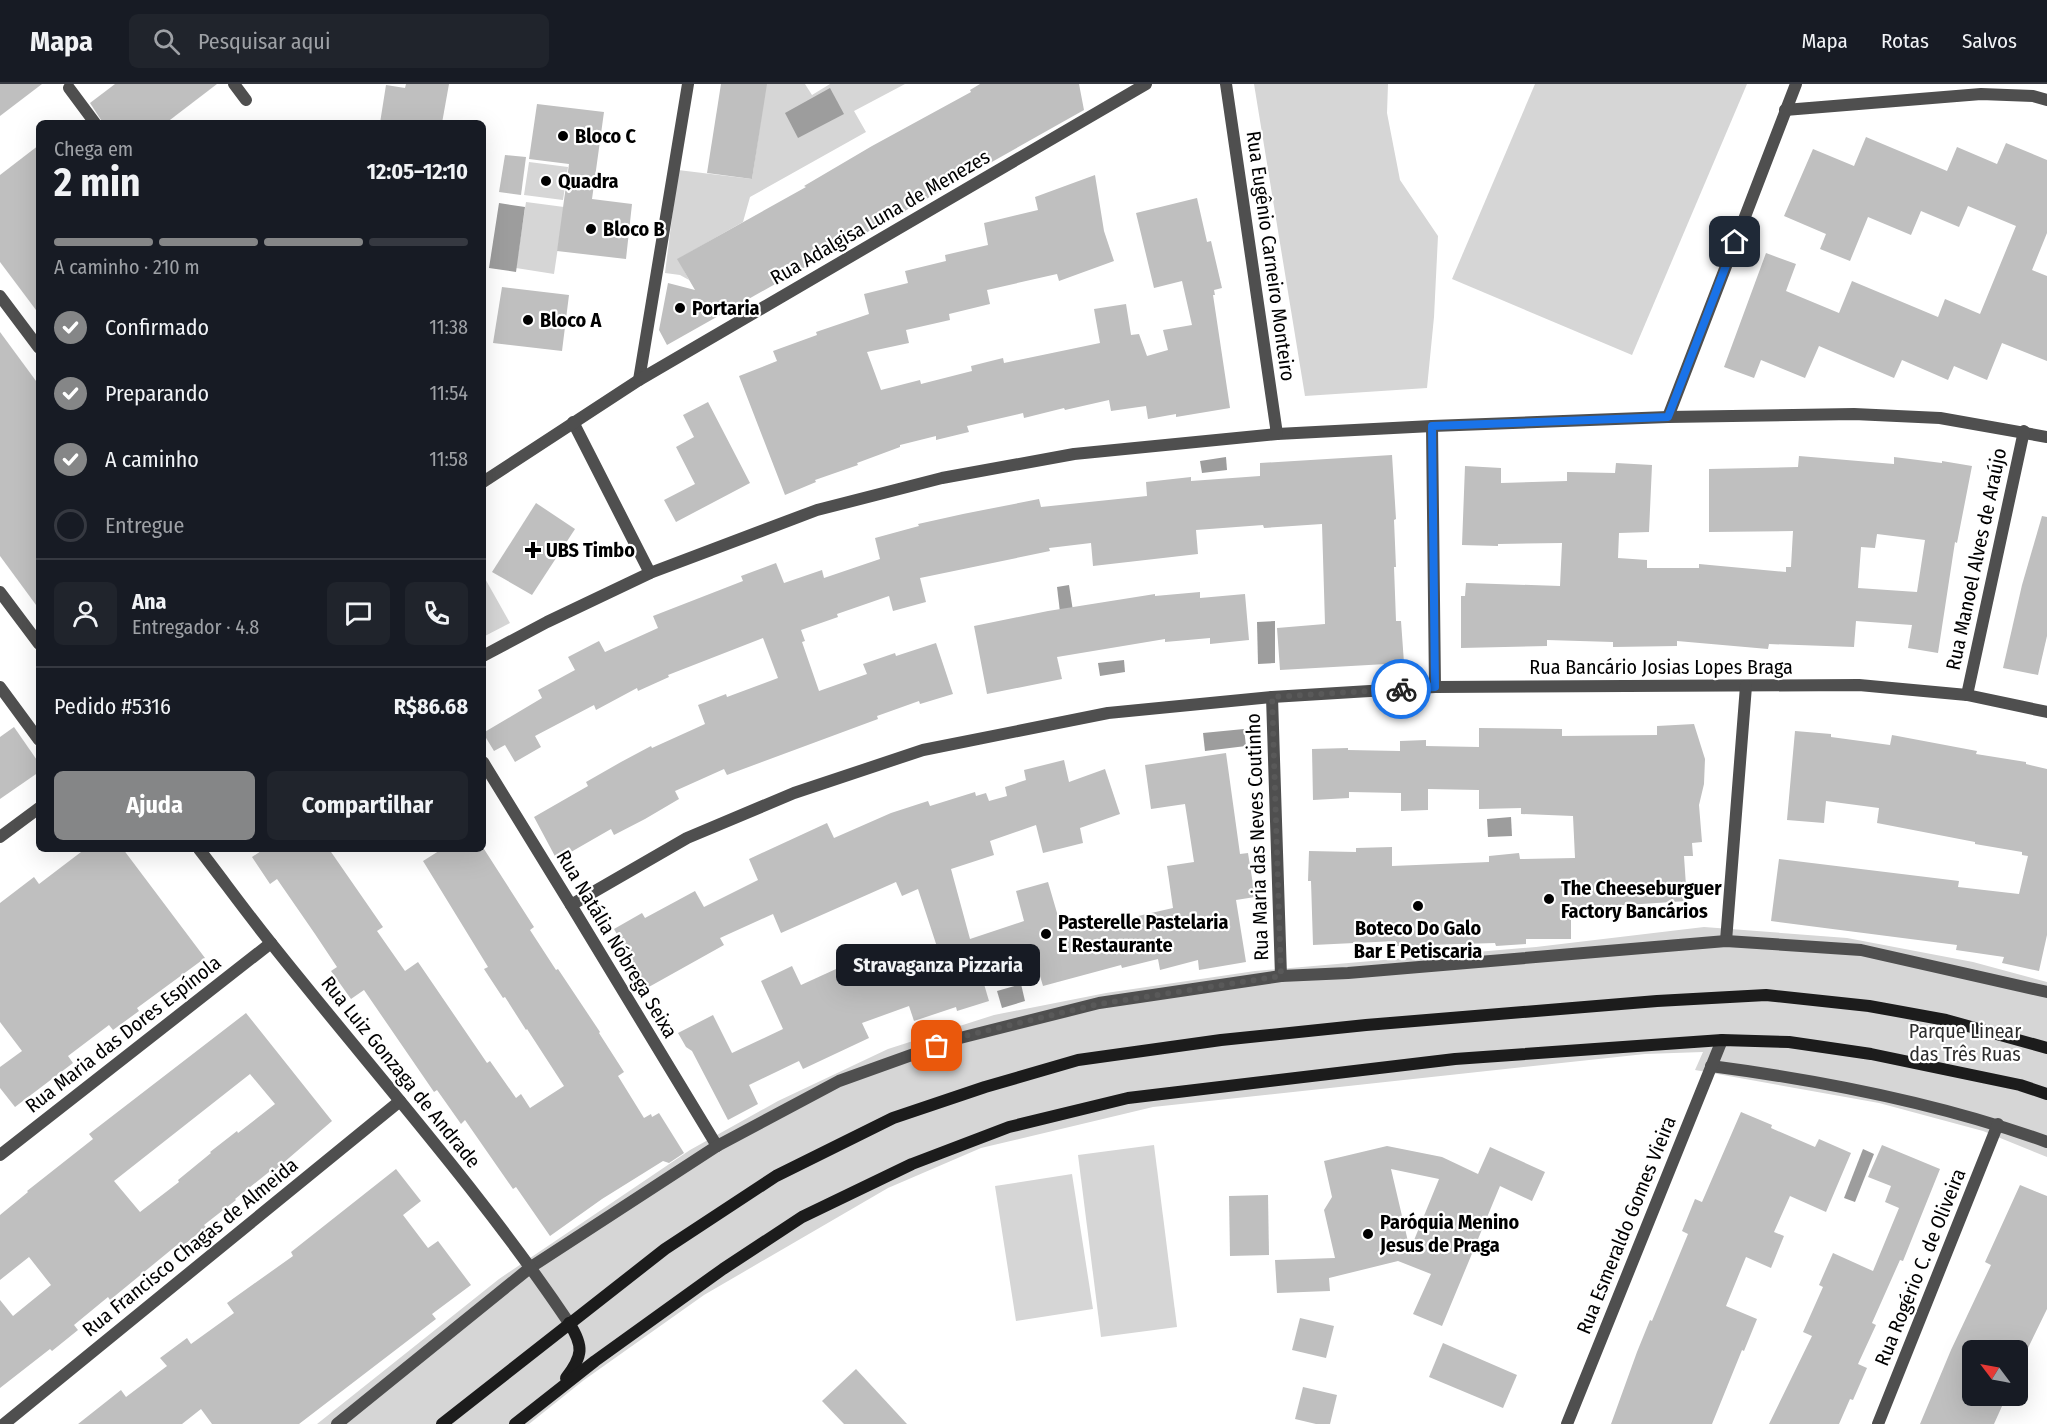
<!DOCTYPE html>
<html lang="pt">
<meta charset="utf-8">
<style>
body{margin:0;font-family:"Fira Sans Condensed",sans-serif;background:#20242c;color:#f1f3f6;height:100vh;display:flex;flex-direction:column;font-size:22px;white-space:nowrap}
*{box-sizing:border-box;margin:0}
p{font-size:20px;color:#9ea1a6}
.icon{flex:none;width:33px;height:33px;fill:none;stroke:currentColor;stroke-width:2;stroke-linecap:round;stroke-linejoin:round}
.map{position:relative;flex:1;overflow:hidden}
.sheet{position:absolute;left:36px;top:36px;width:450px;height:732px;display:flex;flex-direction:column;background:#171b24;border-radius:9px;box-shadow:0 6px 24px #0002}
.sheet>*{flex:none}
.needle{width:39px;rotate:302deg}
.buttons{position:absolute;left:1962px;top:1256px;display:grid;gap:12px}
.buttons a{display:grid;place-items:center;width:66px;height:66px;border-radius:9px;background:#171b24;box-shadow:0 6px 24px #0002;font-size:30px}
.pin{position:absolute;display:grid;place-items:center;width:51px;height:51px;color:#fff;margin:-26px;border-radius:12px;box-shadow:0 3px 9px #0006}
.courier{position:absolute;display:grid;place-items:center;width:60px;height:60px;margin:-30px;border:4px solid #1a73e8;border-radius:50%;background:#fff;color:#222;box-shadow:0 2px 8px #0007}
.bubble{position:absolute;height:42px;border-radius:9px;background:#171b24;box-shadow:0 6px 24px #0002;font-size:20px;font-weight:700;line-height:42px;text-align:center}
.overview em{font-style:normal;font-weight:700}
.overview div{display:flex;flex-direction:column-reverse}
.overview{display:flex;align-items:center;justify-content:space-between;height:102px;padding:0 18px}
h1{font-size:39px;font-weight:700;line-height:45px}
.bar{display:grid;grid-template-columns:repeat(4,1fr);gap:9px 6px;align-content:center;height:72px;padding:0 18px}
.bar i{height:8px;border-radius:4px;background:#363941}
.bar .selected{background:#858687}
.bar p{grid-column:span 4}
.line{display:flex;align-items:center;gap:15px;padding:0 18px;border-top:2px solid #363941}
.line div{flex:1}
.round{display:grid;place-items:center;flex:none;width:63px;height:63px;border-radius:9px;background:#20242c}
ol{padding:0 18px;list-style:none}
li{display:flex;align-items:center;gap:18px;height:66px}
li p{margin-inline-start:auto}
li .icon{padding:6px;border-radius:50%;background:#858687;color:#fff;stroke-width:4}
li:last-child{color:#9ea1a6}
li i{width:33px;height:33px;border:3px solid #363941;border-radius:50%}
.button{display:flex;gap:12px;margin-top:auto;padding:12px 18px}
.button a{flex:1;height:69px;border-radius:9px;background:#858687;color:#fff;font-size:24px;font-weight:700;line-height:69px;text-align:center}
.button a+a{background:#20242c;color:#f1f3f6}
header{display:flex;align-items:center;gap:36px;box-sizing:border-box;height:84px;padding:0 30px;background:#171b24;border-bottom:2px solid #363941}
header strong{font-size:28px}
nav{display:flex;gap:33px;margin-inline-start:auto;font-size:21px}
.search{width:420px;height:54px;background:#20242c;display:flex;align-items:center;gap:15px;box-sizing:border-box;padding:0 21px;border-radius:9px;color:#9ea1a6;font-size:22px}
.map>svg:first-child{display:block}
.green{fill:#d6d6d6}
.water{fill:#9d9d9d}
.building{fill:#bfbfbf;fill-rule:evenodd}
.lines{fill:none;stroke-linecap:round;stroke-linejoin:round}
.service{stroke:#4f4f4f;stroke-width:12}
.minor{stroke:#4f4f4f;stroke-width:12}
.tertiary{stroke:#4f4f4f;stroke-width:12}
.secondary{stroke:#1c1c1c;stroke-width:12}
.done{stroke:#595959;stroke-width:6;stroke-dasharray:0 10.8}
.route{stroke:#1a73e8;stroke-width:8}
.poi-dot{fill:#000;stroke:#fff;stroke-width:2}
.labels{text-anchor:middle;stroke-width:4.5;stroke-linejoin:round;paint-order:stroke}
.poi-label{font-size:20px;font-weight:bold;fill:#000;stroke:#fff;text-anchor:start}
.street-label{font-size:20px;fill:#000;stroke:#fff}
.park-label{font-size:20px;fill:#2d2d2d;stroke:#fff}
</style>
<header>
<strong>Mapa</strong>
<div class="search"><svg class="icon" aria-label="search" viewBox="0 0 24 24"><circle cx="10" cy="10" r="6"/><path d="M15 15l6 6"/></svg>Pesquisar aqui</div>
<nav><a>Mapa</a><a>Rotas</a><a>Salvos</a></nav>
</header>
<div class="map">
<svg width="2047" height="1340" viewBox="0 0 2047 1340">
<rect width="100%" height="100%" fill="#fff"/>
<g class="green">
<polygon points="766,0 805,0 812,11 830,0 905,0 854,27 866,48 750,113 743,138 678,175 689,196 680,191 665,189 678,86 752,95"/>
<polygon points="1254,0 1388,0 1387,29 1400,96 1438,152 1434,233 1427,304 1305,312"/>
<polygon points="1535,0 1747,0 1632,271 1452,195"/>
<polygon points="529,78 568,83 563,116 524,111"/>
<polygon points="526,118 564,123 554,190 516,184"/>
<polygon points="483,491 510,539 483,553"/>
<polygon points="1704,843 1847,854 1973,878 2047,898 2047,1073 1983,1047 1879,1019 1695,986 1703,968 1645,970 1153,1023 981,1064 888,1104 704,1211 584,1296 529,1340 317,1340 499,1195 690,1066 778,1017 888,965 994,931 1106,909 1255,887 1536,863"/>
<polygon points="1154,1061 1177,1243 1101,1253 1078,1071"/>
<polygon points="1072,1090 1093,1225 1016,1237 995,1102"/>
</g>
<g class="water">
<polygon points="830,4 844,30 798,54 785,29"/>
<polygon points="499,119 525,123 516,188 489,184"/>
<polygon points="1226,373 1227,386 1202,389 1200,377"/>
<polygon points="1069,501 1073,527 1060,528 1057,503"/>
<polygon points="1275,537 1275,579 1258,580 1257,538"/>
<polygon points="1124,576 1125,588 1100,592 1098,579"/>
<polygon points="1244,645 1246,662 1205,667 1203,649"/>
<polygon points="1511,733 1512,752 1488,753 1487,735"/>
<polygon points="1021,900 1025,917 1002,924 997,907"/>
<polygon points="1863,1065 1874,1070 1855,1118 1844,1114"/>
</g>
<g class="building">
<polygon points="0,0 42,0 0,32"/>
<polygon points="115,0 217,0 166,39 103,39 90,19"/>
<polygon points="406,0 449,0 442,39 380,39 386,1 405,4"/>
<polygon points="721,0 767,0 752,95 707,89"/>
<polygon points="980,0 1079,0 1084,26 667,261 659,246 668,199 695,206 677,175 806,103 804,102 872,62 971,8 970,6"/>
<polygon points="537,20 604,28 592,115 632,120 626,175 557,167 569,80 529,75"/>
<polygon points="1866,53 1947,87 1957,63 1997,80 2006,59 2047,76 2047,149 2032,186 2047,192 2047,277 2002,259 1987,296 1954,282 1948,296 1902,276 1894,294 1819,262 1805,294 1761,276 1754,294 1724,283 1766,169 1796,180 1786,207 1839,229 1852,197 1938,233 1945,215 1980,230 2016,142 1968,122 1959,143 1921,127 1911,151 1868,133 1850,177 1820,165 1826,150 1784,132 1813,65 1854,82"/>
<polygon points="39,61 39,230 0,178 0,91"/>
<polygon points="505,71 526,73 521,111 499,108"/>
<polygon points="1095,91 1104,147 1114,177 1059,197 1057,190 987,206 990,220 949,230 950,236 906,246 909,259 867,268 881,306 920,296 921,300 972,287 971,282 1003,274 1004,279 1100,259 1094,225 1126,220 1131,251 1139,250 1147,272 1168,266 1163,246 1192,241 1182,197 1154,204 1136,129 1197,114 1207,158 1211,157 1222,204 1214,206 1215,211 1213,211 1230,324 1176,333 1176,330 1148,335 1146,322 1111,327 1109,316 1065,326 1064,324 1024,334 1023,329 967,342 969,348 936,356 936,352 900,361 900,363 857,379 858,381 815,396 816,398 785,411 739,292 777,277 773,267 817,251 816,248 869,230 864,210 908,199 905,187 946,177 945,171 988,161 984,139 1038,126 1035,113"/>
<polygon points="502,203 569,211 562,267 493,259"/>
<polygon points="0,248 39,301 39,525 0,472"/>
<polygon points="708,318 750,399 676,438 664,416 695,400 676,363 694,353 683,331"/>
<polygon points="1392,371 1396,435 1394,436 1396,483 1394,483 1396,537 1401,537 1404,579 1280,586 1277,544 1325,540 1322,440 1264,444 1263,441 1196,446 1198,470 1093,482 1091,459 1049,464 1050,467 920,494 926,518 893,527 889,512 837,530 838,533 801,546 805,557 802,558 819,607 867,590 863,580 895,569 896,572 936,559 953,610 920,620 919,617 877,632 878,635 727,691 724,685 675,707 679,715 645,735 614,751 611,745 557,776 534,733 588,702 586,698 621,678 651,662 652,664 705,640 698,621 726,610 727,613 778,594 763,554 668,591 669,593 638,607 637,604 596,626 594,621 535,652 541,663 515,678 505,661 494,667 483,649 542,614 538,606 575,586 568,573 599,557 605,568 658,544 653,532 743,497 741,492 776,479 784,499 822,486 824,494 880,475 875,454 919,442 918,440 963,430 1039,415 1041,423 1147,412 1146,398 1191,393 1191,397 1260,392 1260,379"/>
<path d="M1799,372l95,8v-7l48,6v-2l30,5 -15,77 -2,-1 -17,111 -30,-5 4,-23 -56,-4 -2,26 -85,-3 -1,5 -91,-8v5l-64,1v-5l-66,-2v6l-86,2v-52h4l1,-13 94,3 2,-43 -64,1v2l-36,-1 3,-79 36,2v15l66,-2v-9l48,1 1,-10 36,2 -3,67 -30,1 -1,25 29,2v8h52v-4l87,8v-5h5l2,-36 -84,1v-63l89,-2zM1877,450l48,6 -8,52 -59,-4 3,-41 14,1z"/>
<polygon points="536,419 575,445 532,511 492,488"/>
<polygon points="2042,432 2047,433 2047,552 2038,591 2003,584 2022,501"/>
<polygon points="1200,508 1200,514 1245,510 1249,556 1210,560 1210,554 1165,558 1165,555 1057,573 1062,595 987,610 974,542 1048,527 1155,510 1155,512"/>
<polygon points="1694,640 1705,675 1704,700 1699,721 1702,758 1692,759 1693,772 1684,772 1687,817 1611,822 1611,826 1571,828 1571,855 1526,855 1526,860 1496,862 1495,859 1396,862 1396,857 1313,861 1311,797 1308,797 1309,767 1356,768 1356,764 1392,763 1392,782 1489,778 1489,772 1519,769 1520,775 1575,774 1573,732 1521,730 1521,724 1479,725 1479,706 1428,705 1428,726 1401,727 1401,709 1349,708 1349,714 1313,716 1312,665 1348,664 1348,666 1400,667 1400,657 1426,656 1426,662 1479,663 1479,644 1562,645 1562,652 1657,651 1657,642"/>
<polygon points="14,643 39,679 39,688 0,715 0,653"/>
<polygon points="1795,647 1831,650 1831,653 1890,661 1892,651 1977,667 1976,670 2026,678 2026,680 2047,685 2047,851 2039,887 2002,879 2004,873 1956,866 1957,861 1771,837 1779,775 1959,797 1958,803 2019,810 2028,772 2022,771 2022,768 1975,760 1975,758 1877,739 1879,724 1826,717 1824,739 1787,736"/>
<polygon points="1226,669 1240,770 1248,769 1255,813 1236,816 1246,878 1199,886 1198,876 1160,886 1158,875 1122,884 1121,881 1043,902 1037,882 984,900 989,917 957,927 956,923 914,937 909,922 862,939 869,954 803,985 799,977 749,1001 758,1020 728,1036 692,967 686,963 678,949 713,931 732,969 783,945 761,897 792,882 801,901 847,880 845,877 878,864 891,896 942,878 918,805 902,812 896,798 781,849 773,830 720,854 724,861 647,904 614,845 642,829 645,834 695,807 704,823 758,796 749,775 827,739 834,754 891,729 928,717 930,722 975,708 976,712 986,709 989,717 1007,712 1005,703 1026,696 1024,686 1064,676 1069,698 1105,685 1120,730 1080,744 1083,759 1043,769 1036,741 990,757 994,771 951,785 970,855 1024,837 1016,807 1048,798 1062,846 1102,837 1103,840 1173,824 1167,782 1194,778 1185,720 1151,725 1145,681"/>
<polygon points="85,765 123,765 205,874 137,924 139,927 113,946 109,941 68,972 73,979 15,1023 0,1004 0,983 22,967 0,938 0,819 34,793 39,800"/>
<polygon points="264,765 329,765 383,843 377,847 405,887 418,878 487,979 490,977 516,1014 521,1010 530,1024 564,1002 527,945 526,946 505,913 503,914 484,885 488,883 423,777 442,765 484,765 534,843 530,846 556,886 558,885 600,948 599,949 624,988 618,992 644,1034 651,1030 652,1033 659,1029 684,1069 669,1079 663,1077 602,1115 550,1152 516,1103 513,1105 465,1036 461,1040 437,1006 434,1008 364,906 351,915 331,887 337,883 315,850 277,795 270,800 252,773"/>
<path d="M246,929l86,108 -57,49 -1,-2 -39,31 1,1 -32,25 2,2 -26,21 -3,-3 -67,55 -2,-3 -34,28 4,5 -26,21 -2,-2 -50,39v-88l13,16 38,-31 -22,-28 -29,23v-65l28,-23 -1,-1 66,-52 -4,-5zM250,990l25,30 -37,29 -1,-2 -27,21 1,1 -33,27 1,2 -39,30 -26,-31z"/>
<polygon points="1741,1028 1772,1041 1771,1044 1815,1063 1819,1055 1851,1069 1826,1128 1790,1112 1774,1148 1784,1152 1771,1184 1746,1173 1726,1222 1757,1235 1744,1267 1742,1266 1712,1340 1611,1340 1637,1268 1650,1236 1652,1237 1688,1150 1682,1147 1695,1115 1702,1118"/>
<polygon points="1882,1061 1940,1085 1903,1177 1900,1176 1872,1239 1876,1241 1858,1280 1867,1284 1853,1316 1850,1315 1839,1340 1769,1340 1812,1252 1803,1248 1823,1203 1819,1201 1833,1169 1873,1187 1899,1124 1885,1118 1891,1102 1868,1093"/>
<path d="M1387,1062l55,11 36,17 12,-27 55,25 -13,29 -32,-15 -58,140 -29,-12 18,-40 -33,-13 -69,17 1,13 -53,2 -2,-33 60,-2 -11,-48 8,-13 -8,-36zM1391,1085l48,10 -29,71z"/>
<polygon points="396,1085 421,1117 403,1131 428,1164 438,1157 471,1201 432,1230 436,1235 299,1340 212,1340 201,1325 182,1340 78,1340 121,1306 126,1313 167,1282 160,1274 187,1254 191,1260 234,1229 227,1219 293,1172 291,1168"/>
<polygon points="2020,1101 2047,1112 2047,1225 2027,1266 1972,1266 1972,1311 2007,1311 1994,1340 1920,1340 1951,1266 1991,1181 1985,1178"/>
<polygon points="1268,1111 1269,1171 1230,1172 1229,1112"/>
<polygon points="1300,1234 1334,1242 1326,1274 1292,1266"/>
<polygon points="1443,1259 1517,1291 1503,1324 1429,1293"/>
<polygon points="856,1285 907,1340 844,1340 822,1317"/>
<polygon points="1303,1303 1337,1311 1330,1340 1316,1340 1295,1335"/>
</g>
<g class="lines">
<g class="service">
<polyline points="234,0 246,16"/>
<polyline points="69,4 95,39"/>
<polyline points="639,296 688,0"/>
<polyline points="0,603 39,656"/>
</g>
<g class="minor">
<polyline points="1785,26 1981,10 2033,12 2047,16"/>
<polyline points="0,212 39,264"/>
<polyline points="1668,333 1796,0"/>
<polyline points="573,338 650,489"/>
<polyline points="1432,342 1435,603"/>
<polyline points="1277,350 1432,342 1668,333 1854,330 1940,334 2047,353"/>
<polyline points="483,398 639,296 1146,0"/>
<polyline points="0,508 39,560"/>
<polyline points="1967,611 2024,347"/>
<polyline points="1272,613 1281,892"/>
<polyline points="483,678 571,821 717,1062"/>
<polyline points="0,753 39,724"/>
<polyline points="571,821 687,754 794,709 923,666 1108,629 1272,613 1435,603 1859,601 1967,611 2047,628"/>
<polyline points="1726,857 1746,602"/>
<path d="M1711,982c114,15 228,37 336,76"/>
<polyline points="0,1071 271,859"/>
<polyline points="4,1340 400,1017"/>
<polyline points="337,1340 531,1183 717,1062 839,997 956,955 1099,919 1281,892 1348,889 1726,857 1861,866 2047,908"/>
<polyline points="1567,1340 1722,956"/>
<polyline points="1878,1340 1998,1040"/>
</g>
<g class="tertiary">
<polyline points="483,572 547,538 650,489 817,426 942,394 1074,370 1277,350 1226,0"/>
<path d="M199,765c24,31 47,63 72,94 100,126 208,246 298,380"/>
</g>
<g class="secondary">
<path d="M566,1294c17,-22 18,-32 3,-55"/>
<polyline points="442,1340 665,1165 776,1092 893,1034 985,1003 1078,976 1221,956 1366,941 1657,917 1766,911 1869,922 1946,936 2047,964"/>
<polyline points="515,1340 595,1277 723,1185 802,1133 912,1080 1009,1043 1128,1014 1455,975 1722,956 1789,958 1871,970 2020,1001 2047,1010"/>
</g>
</g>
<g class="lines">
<polyline class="done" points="937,962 956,954 1099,920 1281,892 1272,613 1401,605"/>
<polyline class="route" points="1401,605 1435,603 1432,342 1668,333 1735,158"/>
</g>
<g class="poi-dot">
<circle cx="563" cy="52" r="6"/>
<circle cx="546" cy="97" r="6"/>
<circle cx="591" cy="145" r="6"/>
<circle cx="680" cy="224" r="6"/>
<circle cx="528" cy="236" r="6"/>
<path d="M530 457h6v6h6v6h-6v6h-6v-6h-6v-6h6z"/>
<circle cx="1549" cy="815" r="6"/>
<circle cx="1418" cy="822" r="6"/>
<circle cx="1046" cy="850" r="6"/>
<circle cx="1368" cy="1150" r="6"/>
</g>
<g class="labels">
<g class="poi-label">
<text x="575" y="59">Bloco C</text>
<text x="558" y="104">Quadra</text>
<text x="603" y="152">Bloco B</text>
<text x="692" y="231">Portaria</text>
<text x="540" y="243">Bloco A</text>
<text x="546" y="473">UBS Timbo</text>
<text x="1561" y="811">The Cheeseburguer<tspan x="1561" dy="23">Factory Bancários</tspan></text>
<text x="1058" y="845">Pasterelle Pastelaria<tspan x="1058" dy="23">E Restaurante</tspan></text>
<text x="1418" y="851" text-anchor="middle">Boteco Do Galo<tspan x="1418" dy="23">Bar E Petiscaria</tspan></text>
<text x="1380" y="1145">Paróquia Menino<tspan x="1380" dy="23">Jesus de Praga</tspan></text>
</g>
<g class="street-label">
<text transform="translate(880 133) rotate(-30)" y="7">Rua Adalgisa Luna de Menezes</text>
<text transform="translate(1271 172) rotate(82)" y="7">Rua Eugênio Carneiro Monteiro</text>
<text transform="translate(1976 475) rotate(-78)" y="7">Rua Manoel Alves de Araújo</text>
<text x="1661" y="590">Rua Bancário Josias Lopes Braga</text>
<text transform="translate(1257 753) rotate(-92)" y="7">Rua Maria das Neves Coutinho</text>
<text transform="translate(617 860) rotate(59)" y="7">Rua Natália Nóbrega Seixa</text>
<text transform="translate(123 950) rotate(-38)" y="7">Rua Maria das Dores Espínola</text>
<text transform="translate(401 988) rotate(51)" y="7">Rua Luiz Gonzaga de Andrade</text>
<text transform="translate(1626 1141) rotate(-68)" y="7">Rua Esmeraldo Gomes Vieira</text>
<text transform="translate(190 1163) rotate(-39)" y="7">Rua Francisco Chagas de Almeida</text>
<text transform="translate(1920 1183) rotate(-68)" y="7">Rua Rogério C. de Oliveira</text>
</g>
<g class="park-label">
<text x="1965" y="954">Parque Linear<tspan x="1965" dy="23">das Três Ruas</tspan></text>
</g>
</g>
</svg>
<div class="buttons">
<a><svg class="needle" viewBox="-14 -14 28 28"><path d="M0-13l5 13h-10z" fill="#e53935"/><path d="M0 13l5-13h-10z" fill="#9ea1a6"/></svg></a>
</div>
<div class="pin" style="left:937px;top:962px;background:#ea580c"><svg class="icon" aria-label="bag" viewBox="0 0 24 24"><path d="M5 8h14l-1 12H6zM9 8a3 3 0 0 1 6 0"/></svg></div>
<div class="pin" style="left:1735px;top:158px;background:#1f2937"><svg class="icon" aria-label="home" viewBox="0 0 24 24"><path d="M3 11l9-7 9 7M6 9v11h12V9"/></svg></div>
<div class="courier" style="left:1401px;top:605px"><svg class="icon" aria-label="bike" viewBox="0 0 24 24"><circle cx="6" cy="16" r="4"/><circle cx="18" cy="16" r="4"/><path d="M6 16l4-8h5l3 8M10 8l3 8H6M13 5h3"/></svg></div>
<div class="bubble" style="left:836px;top:860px;width:204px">Stravaganza Pizzaria</div>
<section class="sheet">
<div class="overview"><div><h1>2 min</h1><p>Chega em</p></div><em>12:05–12:10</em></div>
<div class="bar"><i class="selected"></i><i class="selected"></i><i class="selected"></i><i></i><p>A caminho · 210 m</p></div>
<ol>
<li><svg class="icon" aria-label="check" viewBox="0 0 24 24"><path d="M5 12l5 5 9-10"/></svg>Confirmado<p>11:38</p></li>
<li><svg class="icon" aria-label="check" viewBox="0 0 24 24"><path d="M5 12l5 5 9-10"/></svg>Preparando<p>11:54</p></li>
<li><svg class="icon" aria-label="check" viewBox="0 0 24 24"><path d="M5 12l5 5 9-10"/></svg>A caminho<p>11:58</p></li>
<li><i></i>Entregue</li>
</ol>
<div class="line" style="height:108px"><a class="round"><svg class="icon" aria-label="person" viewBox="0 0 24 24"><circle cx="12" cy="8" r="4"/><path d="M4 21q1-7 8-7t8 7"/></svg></a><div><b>Ana</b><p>Entregador · 4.8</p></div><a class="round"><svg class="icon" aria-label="chat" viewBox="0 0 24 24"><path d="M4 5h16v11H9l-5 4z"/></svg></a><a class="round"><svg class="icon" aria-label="phone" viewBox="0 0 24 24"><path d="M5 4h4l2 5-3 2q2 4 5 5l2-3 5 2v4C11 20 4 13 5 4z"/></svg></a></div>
<div class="line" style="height:78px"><div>Pedido #5316</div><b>R$86.68</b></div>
<div class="button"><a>Ajuda</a><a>Compartilhar</a></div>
</section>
</div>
